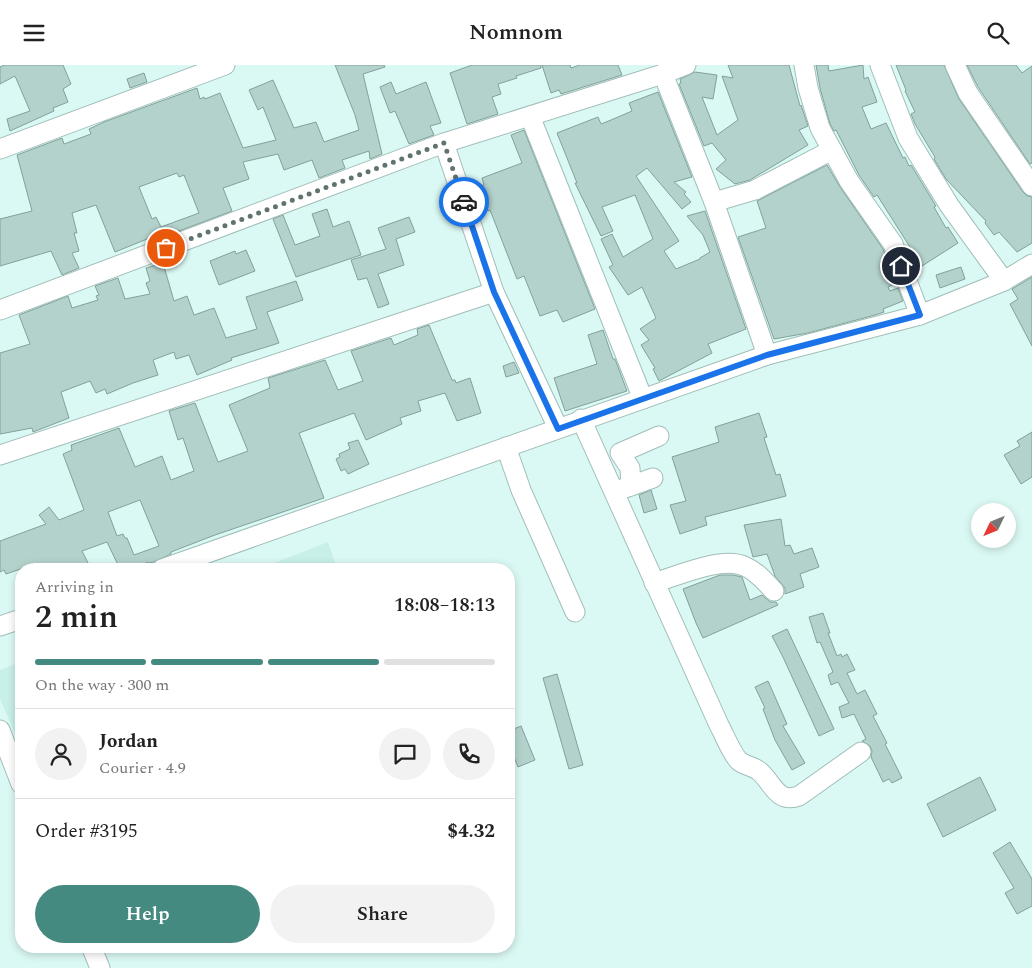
<!DOCTYPE html>
<meta charset="utf-8">
<style>
body{margin:0;font-family:Spectral,serif;background:#f2f2f2;color:#222;height:100vh;display:flex;flex-direction:column;font-size:19px;white-space:nowrap}
*{box-sizing:border-box;margin:0}
p{font-size:16px;color:#767676}
.icon{flex:none;width:28px;height:28px;fill:none;stroke:currentColor;stroke-width:2;stroke-linecap:round;stroke-linejoin:round}
.map{position:relative;flex:1;overflow:hidden}
.side{position:absolute;left:15px;top:498px;width:500px;height:390px;display:flex;flex-direction:column;background:#fff;border-radius:20px;box-shadow:0 2px 8px #0003}
.side>*{flex:none}
.needle{width:32px;rotate:227deg}
.fabs{position:absolute;left:971px;top:438px;display:grid;gap:10px}
.fabs a{display:grid;place-items:center;width:45px;height:45px;border-radius:50%;background:#fff;box-shadow:0 2px 8px #0003;font-size:25px}
.pin{position:absolute;display:grid;place-items:center;width:42px;height:42px;color:#fff;margin:-21px;border:2px solid #fff;border-radius:50%;box-shadow:0 1px 5px #0007}
.courier{position:absolute;display:grid;place-items:center;width:50px;height:50px;margin:-25px;border:4px solid #1a73e8;border-radius:50%;background:#fff;color:#222;box-shadow:0 1px 6px #0007}
.head em{font-style:normal;font-weight:600}
.head div{display:flex;flex-direction:column-reverse}
.head{display:flex;align-items:center;justify-content:space-between;height:85px;padding:0 20px}
h1{font-size:32px;font-weight:600;line-height:38px}
.bar{display:grid;grid-template-columns:repeat(4,1fr);gap:8px 5px;align-content:center;height:60px;padding:0 20px}
.bar i{height:6px;border-radius:4px;background:#e0e0e0}
.bar .active{background:#458a80}
.bar p{grid-column:span 4}
.line{display:flex;align-items:center;gap:12px;padding:0 20px;border-top:1px solid #e0e0e0}
.line div{flex:1}
.round{display:grid;place-items:center;flex:none;width:52px;height:52px;border-radius:26px;background:#f2f2f2}
.cta{display:flex;gap:10px;margin-top:auto;padding:10px 20px}
.cta a{flex:1;height:58px;border-radius:30px;background:#458a80;color:#fff;font-size:20px;font-weight:600;line-height:58px;text-align:center}
.cta a+a{background:#f2f2f2;color:#222}
header{display:flex;justify-content:space-between;align-items:center;height:65px;padding:0 20px;background:#fff;font-size:22px;font-weight:600}
.map>svg:first-child{display:block}
.built{fill:#c8f0e9}
.building{fill:#b4d2cc;stroke:#83a09b;fill-rule:evenodd}
.lines{fill:none;stroke-linecap:round;stroke-linejoin:round}
.minor-casing{stroke:#a1beb9;stroke-width:21}
.minor{stroke:#fff;stroke-width:19}
.done{stroke:#617370;stroke-width:5;stroke-dasharray:0 9}
.route{stroke:#1a73e8;stroke-width:6}
</style>
<header><svg class="icon" aria-label="menu" viewBox="0 0 24 24"><path d="M4 6h16M4 12h16M4 18h16"/></svg>Nomnom<svg class="icon" aria-label="search" viewBox="0 0 24 24"><circle cx="10" cy="10" r="6"/><path d="M15 15l6 6"/></svg></header>
<div class="map">
<svg width="1032" height="903" viewBox="0 0 1032 903">
<rect width="100%" height="100%" fill="#dbf9f4"/>
<g class="built">
<polygon points="328,477 337,504 259,504"/>
<polygon points="21,597 21,682 0,634 0,605"/>
</g>
<g class="building">
<polygon points="4,0 63,0 71,19 63,24 68,37 53,43 54,46 10,66 7,54 30,46 15,11 0,19 0,2"/>
<path d="M335,0h49l1,2 -22,7 19,80 -12,5 -1,-8 -27,9 3,8 -26,10 -7,-18 -28,10 -6,-16 -35,8 6,17 -26,9 9,23 -69,26 -1,-4 -47,19 -19,-47 -24,8 5,20h-3l5,18 -7,2 7,15 -17,7 -11,-24 -51,15v-47l32,-8 -15,-56 45,-17 2,6 27,-10 -2,-5 15,-7 93,-34 3,11 4,-2 1,2 15,-6 23,55 33,-8 -13,-33 -5,3 -9,-20 24,-10 21,48 22,-6 8,20 35,-12 -4,-15zM177,108l2,4 5,-2 15,38 -38,14 -5,-10 -4,2 -13,-32z"/>
<polygon points="472,0 541,0 541,3 516,11 517,13 498,19 501,29 492,32 498,49 467,59 450,8"/>
<polygon points="542,0 570,0 571,3 580,0 618,0 622,10 561,29 559,25 551,28"/>
<polygon points="728,0 789,0 800,41 801,40 808,61 799,65 808,80 750,115 735,119 716,104 726,95 712,78 704,81 679,19 681,18 680,14 695,7 717,10 713,34 702,32 717,70 738,55 722,11 733,13"/>
<polygon points="816,0 828,0 829,6 863,0 864,14 868,12 877,37 862,42 871,64 886,58 903,93 905,92 909,101 911,100 936,141 934,142 946,163 948,162 958,178 922,201 877,130 874,132 859,110 836,65 834,66 830,59 820,23"/>
<polygon points="896,0 944,0 959,34 1023,127 1027,131 1032,132 1032,178 1017,187 999,167 994,170 985,158 986,156 946,114 934,94 935,92 915,59 911,49 915,47 905,26 906,25"/>
<polygon points="967,0 1016,0 1022,8 1032,1 1032,98 1030,99 978,22"/>
<polygon points="144,8 147,17 130,23 127,14"/>
<polygon points="391,17 396,29 426,17 441,58 430,61 434,70 409,79 395,46 390,48 380,22"/>
<polygon points="658,27 692,112 674,117 686,127 684,129 691,137 682,144 647,103 636,111 679,176 664,186 676,204 700,194 700,193 710,187 703,170 687,151 705,146 746,264 708,279 712,288 659,316 653,304 655,303 641,280 649,275 640,264 656,253 642,222 628,230 609,202 613,200 601,174 612,169 623,192 653,174 635,130 602,142 613,166 601,171 575,118 577,118 557,68 598,52 601,59 611,55 632,46 629,38"/>
<polygon points="524,65 595,244 563,257 557,245 540,251 524,211 517,214 490,145 488,146 478,121 484,120 482,113 522,98 511,70"/>
<polygon points="827,100 840,122 883,184 896,218 888,222 890,226 898,223 903,236 883,244 884,247 875,250 808,268 774,274 738,172 766,163 757,136"/>
<polygon points="327,144 333,162 349,156 361,190 296,212 273,154 283,150 295,180 320,171 312,149"/>
<polygon points="409,152 415,167 396,174 404,200 378,209 389,239 378,243 367,213 358,215 351,195 386,184 378,163"/>
<polygon points="246,185 255,206 219,220 210,196 235,186 236,189"/>
<polygon points="163,198 174,236 187,231 194,250 214,243 226,273 257,264 246,232 296,216 303,235 267,247 279,278 231,293 232,295 197,310 189,290 176,294 174,287 153,295 158,310 133,318 107,329 105,324 96,328 90,316 61,327 69,353 33,367 32,363 0,369 0,288 30,279 19,250 68,231 72,243 98,235 96,231 99,230 95,221 118,213 125,234 150,229 146,218 150,216 146,203"/>
<polygon points="961,202 965,214 940,223 936,210"/>
<polygon points="1032,212 1032,281 1010,239 1018,234 1012,224"/>
<path d="M429,260l23,55h3l1,3 14,-5 11,35 -24,8 -12,-28 -27,8 3,10 -21,7 2,6 -36,16 -12,-27 -55,20 25,65 -109,37 -44,17v2l-17,8 -5,1 -1,-1 -13,6 -1,-3 -9,4h-5l-13,-27 -25,9 9,18h-51l-2,-6 -32,11 -2,-4 -4,2v-31l46,-17 -7,-9 10,-8 10,13 25,-10 -21,-56 9,-4 -1,-5 48,-17 16,39 27,-11 9,24 23,-9 -11,-33 -5,2 -9,-29 26,-8 23,59 30,-11 -19,-46 41,-17 -2,-10 57,-18 13,30 25,-9 -12,-30 40,-13 3,7 24,-10 -1,-6zM140,435l19,46 -25,9 -7,-17h-2l-2,-4 -6,2 -9,-24z"/>
<polygon points="603,265 613,294 615,294 627,326 565,346 554,313 597,299 588,270"/>
<polygon points="514,297 519,308 506,312 503,301"/>
<polygon points="759,348 767,372 764,373 776,410 780,409 786,431 705,452 707,460 680,469 670,440 686,436 672,392 719,377 715,362"/>
<polygon points="1032,367 1032,412 1021,419 1004,390 1020,381 1017,376"/>
<polygon points="358,375 369,399 348,409 345,404 341,406 336,394 340,392 339,389 350,384 348,378"/>
<polygon points="651,425 657,444 644,448 639,430"/>
<polygon points="781,454 785,481 790,480 794,489 812,483 819,502 800,509 804,522 785,529 785,523 775,511 767,489 753,492 744,460"/>
<polygon points="720,510 733,510 742,512 750,535 762,530 770,537 776,537 778,540 703,573 696,558 683,524"/>
<polygon points="823,548 830,568 828,568 837,591 841,589 842,592 847,589 855,605 847,608 857,629 865,625 877,649 873,651 887,678 885,679 902,713 892,718 889,714 883,717 871,692 872,686 870,681 862,676 866,674 854,649 842,653 839,642 849,638 838,617 831,620 828,610 833,607 820,577 817,578 809,552"/>
<polygon points="787,564 834,664 819,671 783,592 772,571"/>
<polygon points="557,609 583,700 569,704 543,613"/>
<polygon points="768,616 787,659 783,661 805,698 792,705 775,675 763,644 765,643 755,622"/>
<polygon points="521,661 535,695 518,702 509,679 509,666"/>
<polygon points="980,712 996,745 943,772 927,739"/>
<polygon points="1010,777 1032,814 1032,841 1017,849 1005,828 1014,823 993,788"/>
</g>
<g class="lines">
<defs>
<g id="minor">
<polyline points="804,0 808,23 820,63 849,116 893,179 920,250"/>
<polyline points="880,0 908,73 949,140 1004,216"/>
<polyline points="955,0 968,28 1032,121"/>
<polyline points="663,9 714,137 767,290"/>
<polyline points="530,51 643,334"/>
<polyline points="444,78 494,227 558,363"/>
<polyline points="0,84 225,0"/>
<polyline points="714,137 755,125 832,85"/>
<polyline points="0,245 444,78 663,9 686,0"/>
<path d="M581,354l138,306c6,11 11,25 19,35 6,6 15,6 21,11 14,11 17,33 40,25l62,-44"/>
<polyline points="506,382 521,425 575,547"/>
<polyline points="0,390 494,227"/>
<polyline points="631,421 630,403 620,388 659,371"/>
<polyline points="622,424 653,413"/>
<polyline points="162,504 767,290 920,250 1004,216 1032,199"/>
<path d="M654,518c23,-7 67,-27 90,-17 13,5 21,16 30,25"/>
<polyline points="0,561 21,554"/>
<polyline points="0,665 21,719"/>
<polyline points="91,881 100,903"/>
</g>
</defs>
<use href="#minor" class="minor-casing"/>
<use href="#minor" class="minor"/>
</g>
<g class="lines">
<polyline class="done" points="166,183 444,78 464,137"/>
<polyline class="route" points="464,137 494,227 558,364 767,290 920,250 901,201"/>
</g>
</svg>
<div class="fabs">
<a><svg class="needle" viewBox="-14 -14 28 28"><path d="M0-13l5 13h-10z" fill="#e53935"/><path d="M0 13l5-13h-10z" fill="#767676"/></svg></a>
</div>
<div class="pin" style="left:166px;top:183px;background:#ea580c"><svg class="icon" aria-label="bag" viewBox="0 0 24 24"><path d="M5 8h14l-1 12H6zM9 8a3 3 0 0 1 6 0"/></svg></div>
<div class="pin" style="left:901px;top:201px;background:#1f2937"><svg class="icon" aria-label="home" viewBox="0 0 24 24"><path d="M3 11l9-7 9 7M6 9v11h12V9"/></svg></div>
<div class="courier" style="left:464px;top:137px"><svg class="icon" aria-label="car" viewBox="0 0 24 24"><path d="M5 17H2v-5l4-1 3-4h7l3 4 3 1v5h-3M9 17h6M6 11h13"/><circle cx="7" cy="17" r="2"/><circle cx="17" cy="17" r="2"/></svg></div>
<section class="side">
<div class="head"><div><h1>2 min</h1><p>Arriving in</p></div><em>18:08–18:13</em></div>
<div class="bar"><i class="active"></i><i class="active"></i><i class="active"></i><i></i><p>On the way · 300 m</p></div>
<div class="line" style="height:90px"><a class="round"><svg class="icon" aria-label="person" viewBox="0 0 24 24"><circle cx="12" cy="8" r="4"/><path d="M4 21q1-7 8-7t8 7"/></svg></a><div><b>Jordan</b><p>Courier · 4.9</p></div><a class="round"><svg class="icon" aria-label="chat" viewBox="0 0 24 24"><path d="M4 5h16v11H9l-5 4z"/></svg></a><a class="round"><svg class="icon" aria-label="phone" viewBox="0 0 24 24"><path d="M5 4h4l2 5-3 2q2 4 5 5l2-3 5 2v4C11 20 4 13 5 4z"/></svg></a></div>
<div class="line" style="height:65px"><div>Order #3195</div><b>$4.32</b></div>
<div class="cta"><a>Help</a><a>Share</a></div>
</section>
</div>
